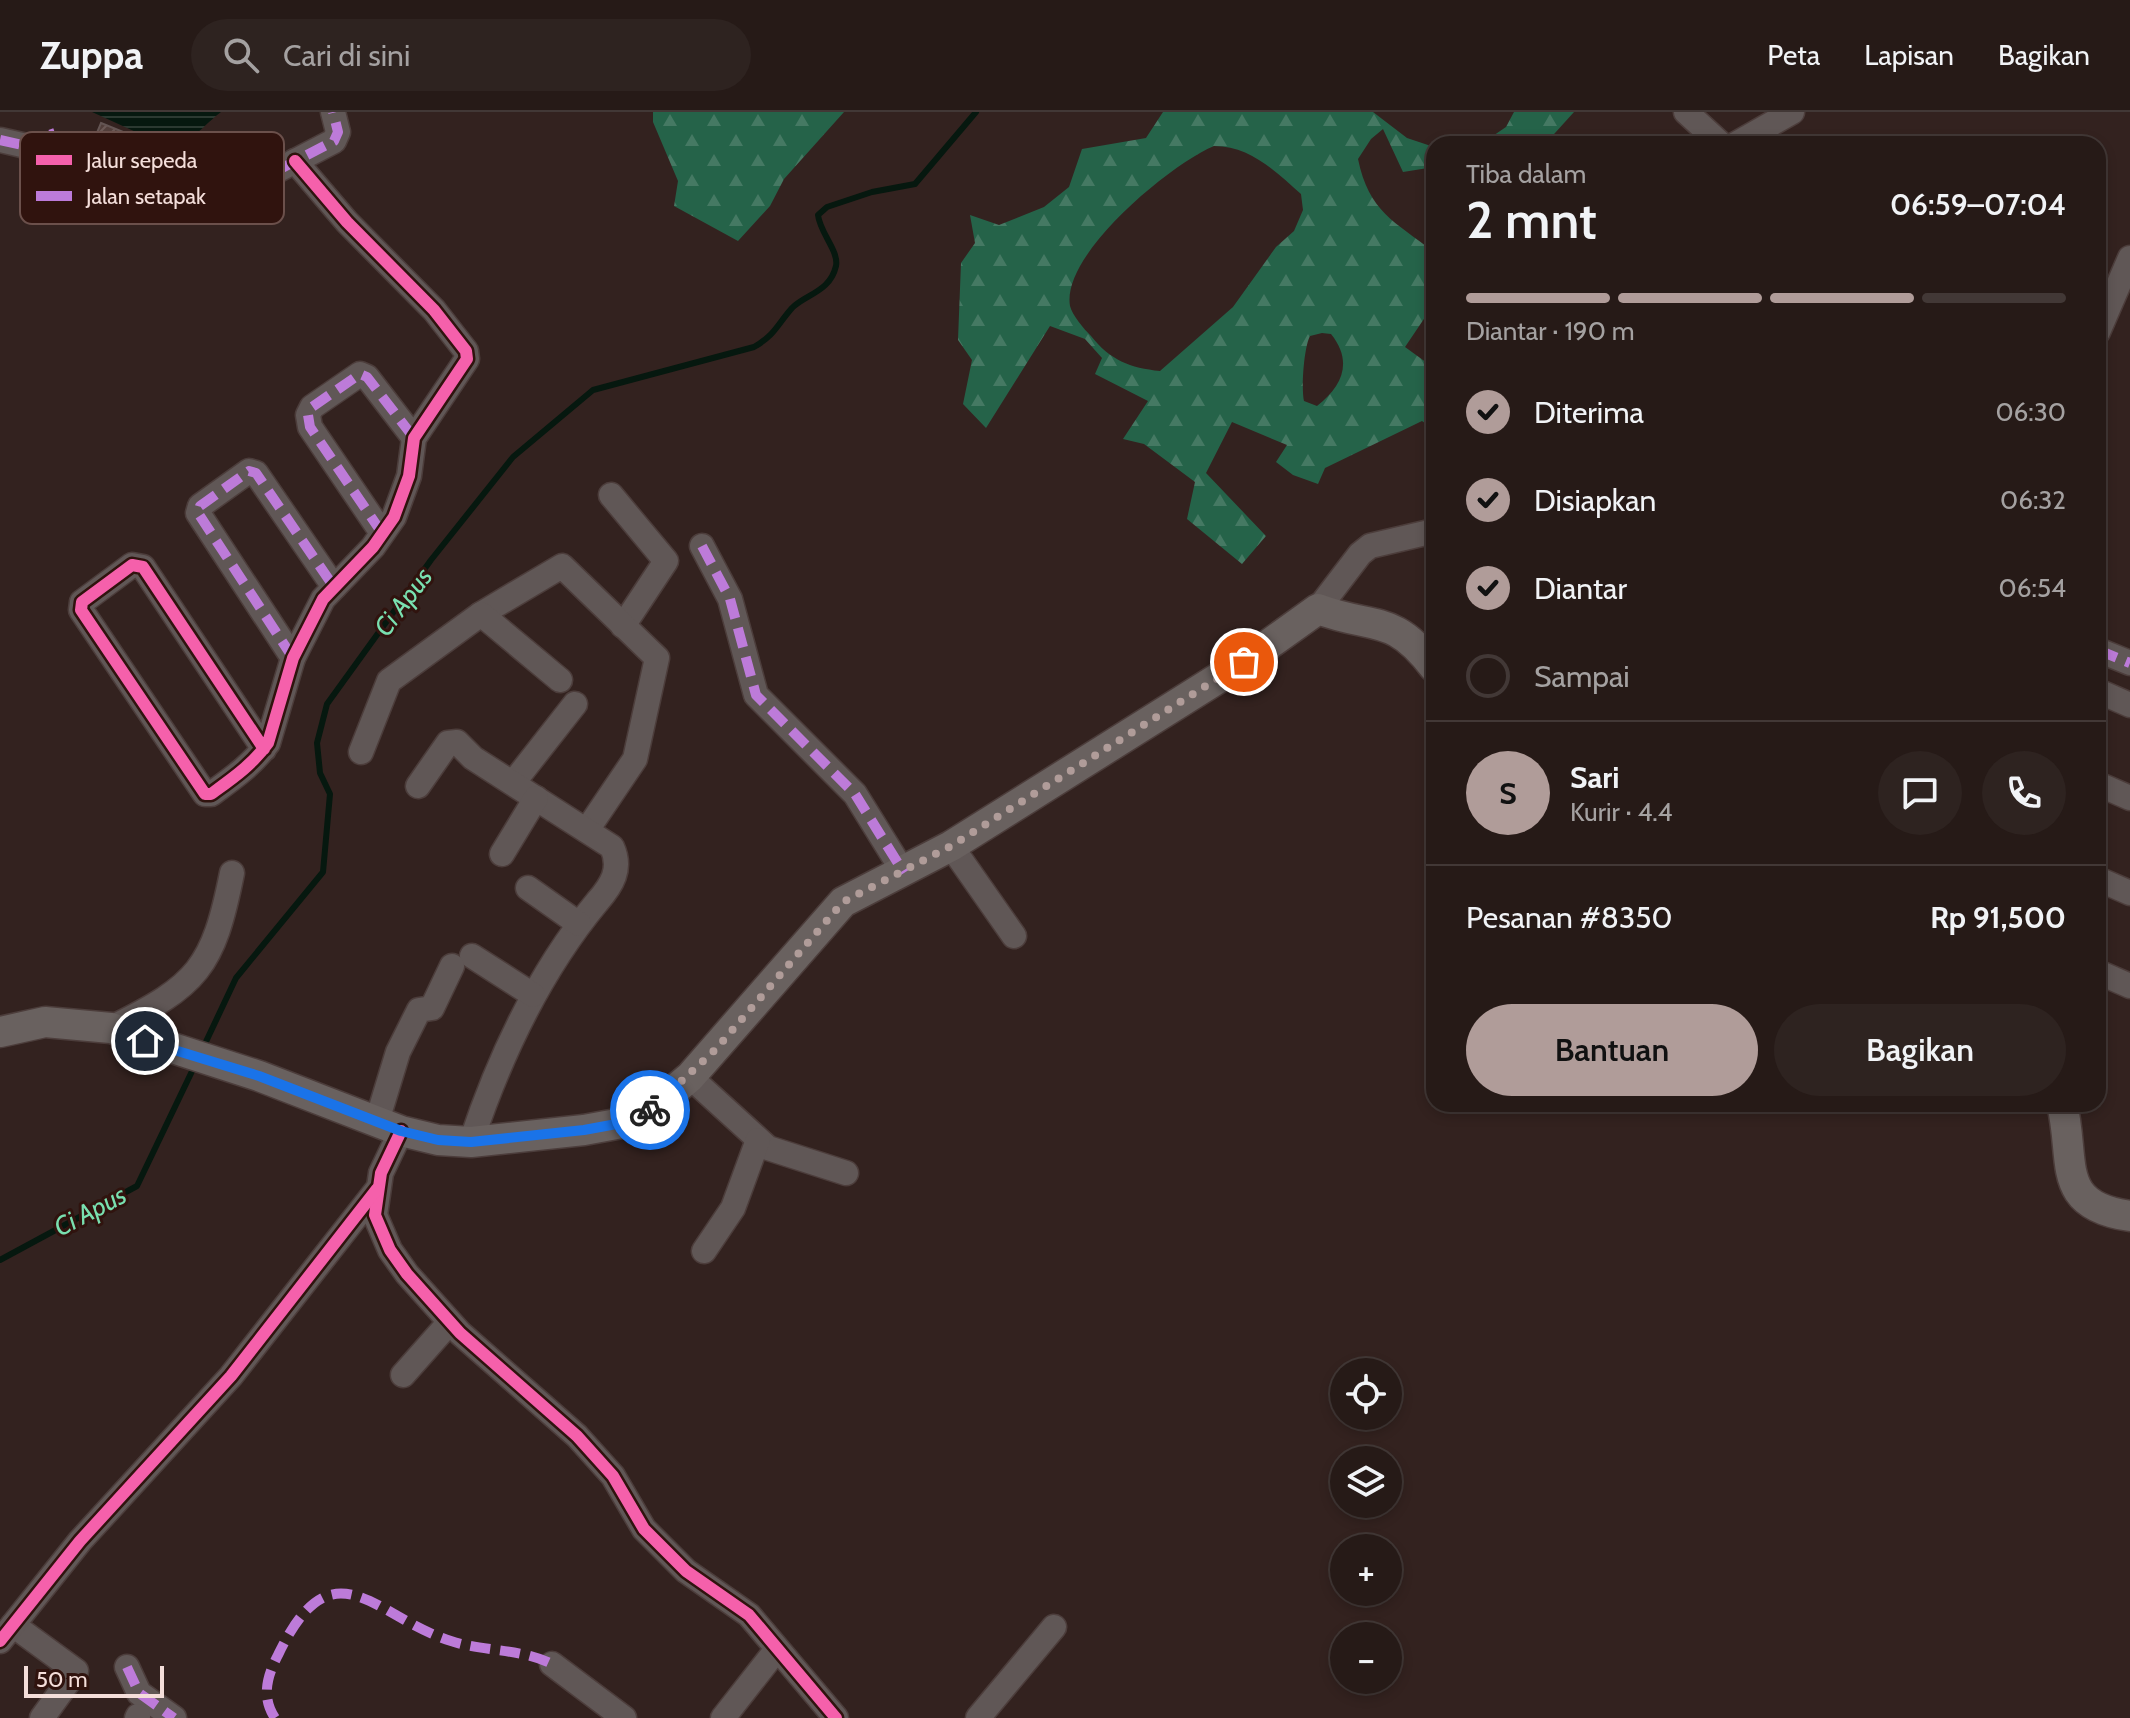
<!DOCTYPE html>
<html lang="id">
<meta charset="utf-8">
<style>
body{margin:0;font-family:Cabin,sans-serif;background:#2e2320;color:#f1f3f6;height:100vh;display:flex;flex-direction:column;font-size:30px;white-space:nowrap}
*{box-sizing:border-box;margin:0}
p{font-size:26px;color:#a4a1a1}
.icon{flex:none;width:44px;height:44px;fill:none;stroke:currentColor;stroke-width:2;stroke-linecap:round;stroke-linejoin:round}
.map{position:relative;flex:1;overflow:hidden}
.details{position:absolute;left:1426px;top:24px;width:680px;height:976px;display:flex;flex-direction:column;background:#261a17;border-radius:24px;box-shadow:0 4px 12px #0003,0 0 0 2px #423836}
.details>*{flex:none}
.buttons{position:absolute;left:1330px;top:1246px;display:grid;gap:16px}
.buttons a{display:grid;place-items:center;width:72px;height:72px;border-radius:50%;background:#261a17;box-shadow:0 4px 12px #0003,0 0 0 2px #423836;font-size:40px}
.scale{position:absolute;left:24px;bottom:20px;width:140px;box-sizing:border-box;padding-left:8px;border:4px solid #f4deda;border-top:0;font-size:22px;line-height:28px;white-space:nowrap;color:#f4deda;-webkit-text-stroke:6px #30130e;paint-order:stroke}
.pin{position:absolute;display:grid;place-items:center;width:68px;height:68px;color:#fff;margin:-34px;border:4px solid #fff;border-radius:50%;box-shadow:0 2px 8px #0007}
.courier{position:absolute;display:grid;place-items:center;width:80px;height:80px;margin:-40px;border:6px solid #1a73e8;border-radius:50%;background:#fff;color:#222;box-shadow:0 2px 10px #0007}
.summary em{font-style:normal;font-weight:600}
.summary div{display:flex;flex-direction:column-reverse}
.summary{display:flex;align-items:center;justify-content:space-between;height:136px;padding:0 40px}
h1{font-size:52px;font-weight:600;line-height:60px}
.bar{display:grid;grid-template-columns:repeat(4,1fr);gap:12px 8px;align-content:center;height:96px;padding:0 40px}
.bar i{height:10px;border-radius:6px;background:#423836}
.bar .on{background:#b09c99}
.bar p{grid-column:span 4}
.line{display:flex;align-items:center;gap:20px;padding:0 40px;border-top:2px solid #423836}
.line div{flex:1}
.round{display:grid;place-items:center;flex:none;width:84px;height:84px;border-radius:42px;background:#2e2320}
ol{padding:0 40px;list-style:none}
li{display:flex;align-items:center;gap:24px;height:88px}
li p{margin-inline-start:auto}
li .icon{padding:8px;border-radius:50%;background:#b09c99;color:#111;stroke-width:4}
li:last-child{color:#a4a1a1}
li i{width:44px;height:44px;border:4px solid #423836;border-radius:50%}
.button{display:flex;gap:16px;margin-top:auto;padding:16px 40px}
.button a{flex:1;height:92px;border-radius:48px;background:#b09c99;color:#111;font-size:32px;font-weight:600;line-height:92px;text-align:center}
.button a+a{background:#2e2320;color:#f1f3f6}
header{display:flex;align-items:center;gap:48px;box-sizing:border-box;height:112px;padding:0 40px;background:#261a17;border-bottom:2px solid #423836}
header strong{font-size:38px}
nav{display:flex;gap:44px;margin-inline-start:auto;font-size:28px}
.search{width:560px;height:72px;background:#2e2320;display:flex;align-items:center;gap:20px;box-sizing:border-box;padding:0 28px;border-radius:44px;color:#a4a1a1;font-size:30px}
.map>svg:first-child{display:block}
.forest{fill:url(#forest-firs);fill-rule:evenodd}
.water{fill:url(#water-rules)}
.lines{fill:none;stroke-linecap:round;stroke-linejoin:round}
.stream{stroke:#06180f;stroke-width:6}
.building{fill:url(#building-hatch);stroke:#645553;stroke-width:2}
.minor-casing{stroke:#4c3d3b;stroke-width:27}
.major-casing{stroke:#4c3d3b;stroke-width:33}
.minor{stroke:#605756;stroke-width:24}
.major{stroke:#69615f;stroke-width:30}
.quiet{stroke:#bd7bd9;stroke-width:10;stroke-dasharray:20 10;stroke-linecap:butt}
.cycleway-casing{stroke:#30130e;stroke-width:17}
.cycleway{stroke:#f560ab;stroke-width:12}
.done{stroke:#b09c99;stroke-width:8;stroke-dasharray:0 14.4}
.route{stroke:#1a73e8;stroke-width:10}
.labels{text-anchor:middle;stroke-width:6;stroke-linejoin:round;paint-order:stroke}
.water-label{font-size:26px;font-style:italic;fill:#79e0b0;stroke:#30130e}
.key{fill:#30130e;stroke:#6b504b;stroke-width:2}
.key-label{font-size:22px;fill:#f4deda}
</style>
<header>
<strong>Zuppa</strong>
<div class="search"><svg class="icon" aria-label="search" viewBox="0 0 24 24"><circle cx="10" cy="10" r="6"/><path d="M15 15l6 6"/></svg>Cari di sini</div>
<nav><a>Peta</a><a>Lapisan</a><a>Bagikan</a></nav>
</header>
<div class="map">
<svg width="2130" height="1606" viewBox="0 0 2130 1606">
<defs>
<pattern id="forest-firs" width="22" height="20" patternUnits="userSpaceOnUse" patternTransform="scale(2)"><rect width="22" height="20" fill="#256349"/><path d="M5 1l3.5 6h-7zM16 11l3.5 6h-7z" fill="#457963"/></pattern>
<pattern id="water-rules" width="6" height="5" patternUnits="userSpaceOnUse" patternTransform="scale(2)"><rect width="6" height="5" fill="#06180f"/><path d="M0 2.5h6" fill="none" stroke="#2b3931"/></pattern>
<pattern id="building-hatch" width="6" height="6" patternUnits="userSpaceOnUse" patternTransform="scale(2)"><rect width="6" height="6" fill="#523e3a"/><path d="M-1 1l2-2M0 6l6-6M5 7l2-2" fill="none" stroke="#6c5956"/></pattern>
</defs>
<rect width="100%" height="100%" fill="#33221f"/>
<g class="forest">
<polygon points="653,0 844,0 784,67 770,94 738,129 674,94 678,69 653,10"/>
<path d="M1163,0h210l34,26 27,9v20l-31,5 -20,-43 -12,10 -13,20c11,53 36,62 76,93v52l-29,43 29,21v61l-12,-8 -97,47 -7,16 -25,-9 -17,-13 11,-17 -55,-23 -26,51 60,63 -24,28 -55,-45 8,-37 -51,-38 -21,-5 25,-38 -53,-27 7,-16 -17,-19 -35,-13 -64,102 -23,-24 9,-44 -14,-20 3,-77 14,-20 -5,-28 29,10 45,-18 25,-20 13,-38 64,-11zM1214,34c36,0 61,25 87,48l2,16 -9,21 -18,16 -43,60 -73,64c-30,-3 -50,-11 -69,-35 -7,-7 -19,-21 -21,-30 -9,-52 101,-142 144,-160zM1322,221l9,1c22,27 12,52 -14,72l-13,-5c-3,-13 0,-54 6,-65z"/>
<polygon points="1514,0 1574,0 1545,32 1481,32 1506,15"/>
</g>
<path class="water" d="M92,0h129c-15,11 -32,33 -50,36z"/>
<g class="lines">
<g class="stream">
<path d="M203,936l33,-70 87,-106 7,-78 -10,-21 -3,-30 10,-39 104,-144 82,-103 80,-67 161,-43c21,-12 23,-22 38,-39 14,-14 38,-16 44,-42 3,-15 -16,-33 -18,-51l9,-8 45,-15 43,-8 61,-72"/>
<polyline points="0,1148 137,1074 195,953"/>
</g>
</g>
<polygon class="building" points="101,11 143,28 130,58 89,40"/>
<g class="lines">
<defs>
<g id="minor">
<polyline points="1686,0 1721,32"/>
<polyline points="0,28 22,33 142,85 188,93 230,83 334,29 338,20 333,0"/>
<polyline points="1736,32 1792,0"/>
<polyline points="2098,220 2130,146"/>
<polyline points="611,383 666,449 623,514"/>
<polyline points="382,421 310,315 308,303 312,295 360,262 367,265 414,326"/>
<polyline points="702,434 730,487 756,583 855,682 904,761"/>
<polyline points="1318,497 1360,442 1370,434 1434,419"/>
<polyline points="481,502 562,454 657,546 635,647 587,718"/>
<polyline points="2098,538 2130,551"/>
<polyline points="293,546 198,401 200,394 249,359 256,361 334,475"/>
<polyline points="2098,579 2130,593"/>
<path d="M264,637l-121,-182 -11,-2 -50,37 -1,8 124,184h6c22,-16 41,-29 57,-51l25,-85 30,-59 50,-52 21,-30 15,-41 5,-38 53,-79 -1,-8 -32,-41 -87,-88 -52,-61"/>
<polyline points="361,640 389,569 481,502 560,568"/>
<polyline points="513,671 575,592"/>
<polyline points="2098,672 2130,686"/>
<path d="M418,674l30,-43 9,-1 16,16 139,89c10,22 0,38 -15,55 -58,70 -97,153 -126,240"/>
<polyline points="951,734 1014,824"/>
<polyline points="502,742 536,686"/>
<polyline points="2098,767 2130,781"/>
<polyline points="528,776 579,812"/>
<polyline points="472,844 533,883"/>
<polyline points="2098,860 2130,874"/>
<path d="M111,916c87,-43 102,-60 121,-155"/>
<polyline points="690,965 768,1036 846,1061"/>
<polyline points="377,1009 398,940 419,898 432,896 452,854"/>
<polyline points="401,1019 381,1061 375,1103 390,1138 407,1162 460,1221 577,1324 613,1364 644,1417 686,1459 749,1503 836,1606"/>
<polyline points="704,1139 733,1096 758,1028"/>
<polyline points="403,1263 449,1211"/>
<polyline points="13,1513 76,1559 42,1606"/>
<polyline points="0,1529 80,1429 231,1264 376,1079"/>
<polyline points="552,1552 624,1606"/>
<polyline points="127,1555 139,1581 174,1606"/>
<polyline points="137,1606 138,1604"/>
<polyline points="723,1606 777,1537"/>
<polyline points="978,1606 1054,1515"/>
</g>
<g id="major">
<path d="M0,920l45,-10 66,6 148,48 142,55 37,9 33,2 113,-12 38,-7 31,-15 37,-31 153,-175 108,-56 293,-184 74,-53c56,21 75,4 116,58"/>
<path d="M2062,992c14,58 -8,101 68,112"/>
</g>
</defs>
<use href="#minor" class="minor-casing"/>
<use href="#major" class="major-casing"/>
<use href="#minor" class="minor"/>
<use href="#major" class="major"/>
<g class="quiet">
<polyline points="0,28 22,33 142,85 188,93 230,83 334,29 338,20 333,0"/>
<polyline points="22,33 55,21"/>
<polyline points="382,421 310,315 308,303 312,295 360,262 367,265 414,326"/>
<polyline points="702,434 730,487 756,583 855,682 904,761"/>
<polyline points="2098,538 2130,551"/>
<polyline points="293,546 198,401 200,394 249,359 256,361 334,475"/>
<polyline points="127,1555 139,1581 174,1606"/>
<path d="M275,1606c-14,-21 -8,-42 3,-63 55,-115 96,-38 173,-14 33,11 69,7 101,23"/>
</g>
<defs>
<g id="cycleway">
<path d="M264,637l-121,-182 -11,-2 -50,37 -1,8 124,184h6c22,-16 41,-29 57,-51l25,-85 30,-59 50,-52 21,-30 15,-41 5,-38 53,-79 -1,-8 -32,-41 -87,-88 -52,-61"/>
<polyline points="401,1019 381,1061 375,1103 390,1138 407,1162 460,1221 577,1324 613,1364 644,1417 686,1459 749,1503 836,1606"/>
<polyline points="0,1529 80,1429 231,1264 377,1077"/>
</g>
</defs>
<use href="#cycleway" class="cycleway-casing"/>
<use href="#cycleway" class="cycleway"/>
</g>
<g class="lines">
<polyline class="done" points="650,998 716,937 843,790 951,734 1244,550"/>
<polyline class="route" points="145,929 259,964 401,1019 438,1028 471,1030 584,1018 622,1011 650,998"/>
</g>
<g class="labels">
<g class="water-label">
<text transform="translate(403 490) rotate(-53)" y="9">Ci Apus</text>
<text transform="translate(90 1099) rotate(-28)" y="9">Ci Apus</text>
</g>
</g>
<rect x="20" y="20" width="264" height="92" rx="12" class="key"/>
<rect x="36" y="43" width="36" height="10" fill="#f560ab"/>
<rect x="36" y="79" width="36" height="10" fill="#bd7bd9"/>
<g class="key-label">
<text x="86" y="56">Jalur sepeda</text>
<text x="86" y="92">Jalan setapak</text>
</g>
</svg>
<div class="buttons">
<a><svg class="icon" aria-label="locate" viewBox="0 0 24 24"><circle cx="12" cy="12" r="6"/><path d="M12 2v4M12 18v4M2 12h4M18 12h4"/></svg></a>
<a><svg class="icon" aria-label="layers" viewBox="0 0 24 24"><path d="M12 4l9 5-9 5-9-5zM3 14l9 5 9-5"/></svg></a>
<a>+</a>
<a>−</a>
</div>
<div class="scale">50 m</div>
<div class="pin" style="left:1244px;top:550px;background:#ea580c"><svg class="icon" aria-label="bag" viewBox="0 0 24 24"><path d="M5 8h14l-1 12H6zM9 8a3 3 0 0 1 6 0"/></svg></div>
<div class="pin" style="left:145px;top:929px;background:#1f2937"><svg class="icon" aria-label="home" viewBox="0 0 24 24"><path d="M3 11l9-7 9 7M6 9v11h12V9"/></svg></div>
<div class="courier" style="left:650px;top:998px"><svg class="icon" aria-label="bike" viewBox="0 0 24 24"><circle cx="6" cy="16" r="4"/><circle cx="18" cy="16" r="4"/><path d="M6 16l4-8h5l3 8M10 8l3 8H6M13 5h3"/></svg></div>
<section class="details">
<div class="summary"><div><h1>2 mnt</h1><p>Tiba dalam</p></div><em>06:59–07:04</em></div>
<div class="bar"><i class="on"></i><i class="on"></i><i class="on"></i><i></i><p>Diantar · 190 m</p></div>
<ol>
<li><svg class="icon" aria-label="check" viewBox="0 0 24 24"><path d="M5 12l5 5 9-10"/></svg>Diterima<p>06:30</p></li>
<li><svg class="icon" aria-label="check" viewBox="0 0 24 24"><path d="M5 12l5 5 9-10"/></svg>Disiapkan<p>06:32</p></li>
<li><svg class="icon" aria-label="check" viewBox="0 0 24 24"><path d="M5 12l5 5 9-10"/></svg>Diantar<p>06:54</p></li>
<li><i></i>Sampai</li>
</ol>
<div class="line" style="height:144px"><b class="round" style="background:#b09c99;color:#111">S</b><div><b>Sari</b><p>Kurir · 4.4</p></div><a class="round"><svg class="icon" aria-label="chat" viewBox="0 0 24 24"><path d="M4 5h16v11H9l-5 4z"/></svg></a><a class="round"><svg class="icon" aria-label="phone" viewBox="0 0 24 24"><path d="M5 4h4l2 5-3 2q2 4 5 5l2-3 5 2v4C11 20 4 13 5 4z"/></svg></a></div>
<div class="line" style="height:104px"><div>Pesanan #8350</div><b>Rp 91,500</b></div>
<div class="button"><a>Bantuan</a><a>Bagikan</a></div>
</section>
</div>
